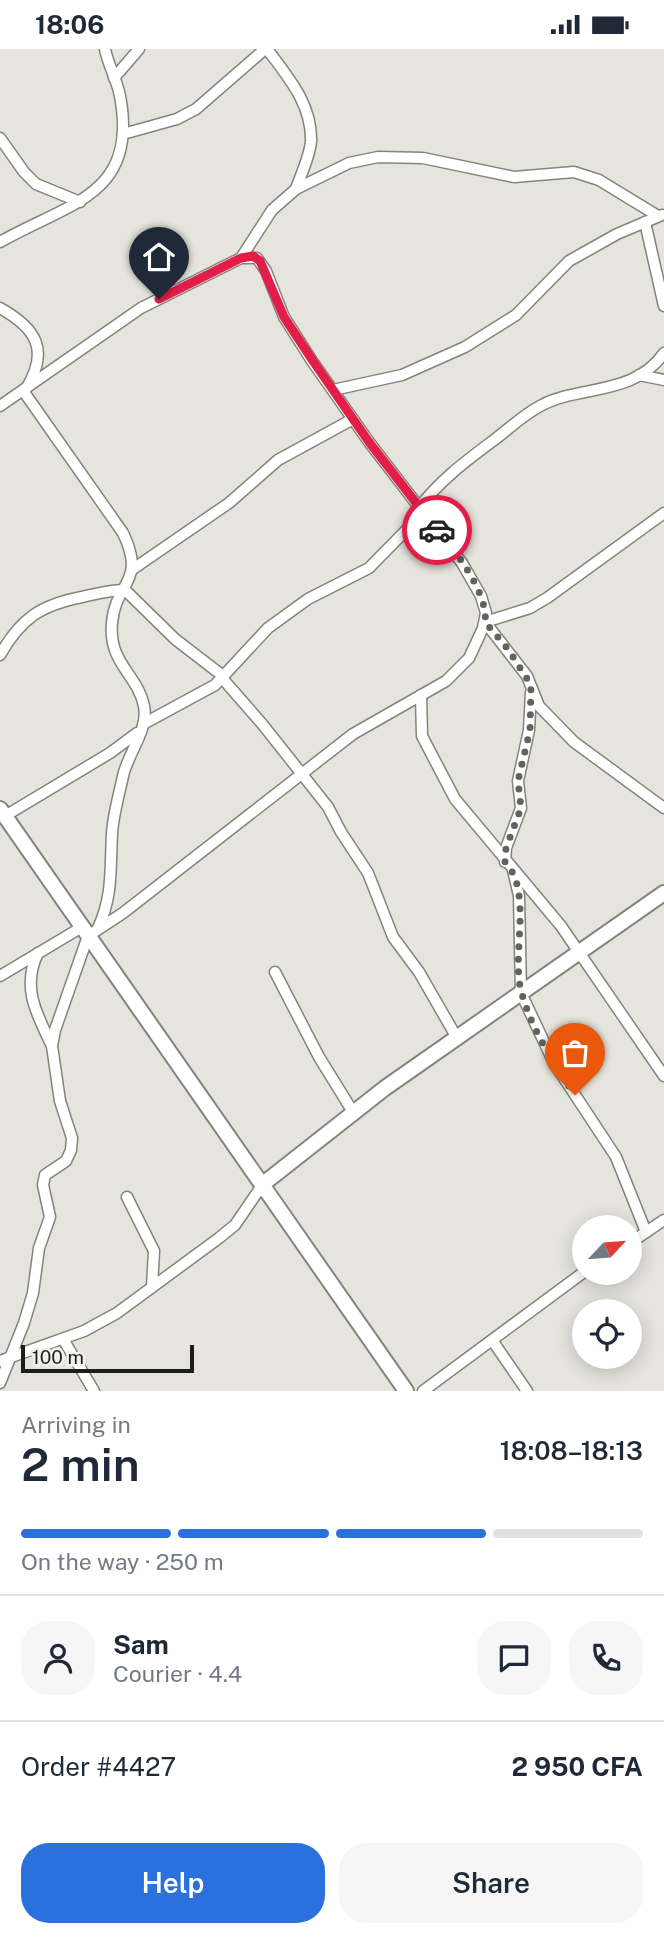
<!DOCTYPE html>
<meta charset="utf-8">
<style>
body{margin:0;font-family:"Public Sans",sans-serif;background:#f6f6f7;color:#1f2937;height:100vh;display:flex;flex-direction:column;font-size:26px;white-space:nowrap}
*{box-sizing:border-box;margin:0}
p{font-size:23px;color:#747a83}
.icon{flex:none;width:38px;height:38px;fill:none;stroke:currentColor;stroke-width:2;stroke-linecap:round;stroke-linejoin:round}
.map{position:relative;height:1342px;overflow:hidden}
.side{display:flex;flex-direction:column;background:#fff;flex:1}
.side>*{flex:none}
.needle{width:46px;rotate:64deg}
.controls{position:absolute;left:572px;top:1166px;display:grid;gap:14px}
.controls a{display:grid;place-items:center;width:70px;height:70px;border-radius:50%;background:#fff;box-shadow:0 4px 18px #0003;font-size:35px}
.scale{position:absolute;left:21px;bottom:18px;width:173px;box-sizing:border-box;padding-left:7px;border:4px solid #1d1d1a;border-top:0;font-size:19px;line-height:24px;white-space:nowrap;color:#1d1d1a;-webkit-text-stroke:5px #f2f2ea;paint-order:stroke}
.pin{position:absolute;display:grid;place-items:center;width:60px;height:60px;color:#fff;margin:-72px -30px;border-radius:50% 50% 50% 0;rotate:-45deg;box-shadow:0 0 7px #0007}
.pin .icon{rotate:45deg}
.courier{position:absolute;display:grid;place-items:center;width:70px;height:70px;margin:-35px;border:5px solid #e11d48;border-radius:50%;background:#fff;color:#222;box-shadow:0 2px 9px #0007}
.head em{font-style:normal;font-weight:600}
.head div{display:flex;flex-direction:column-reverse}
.head{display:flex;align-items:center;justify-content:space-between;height:119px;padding:0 21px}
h1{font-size:46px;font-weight:600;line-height:52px}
.bar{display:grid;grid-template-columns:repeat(4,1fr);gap:10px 7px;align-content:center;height:84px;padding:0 21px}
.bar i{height:9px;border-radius:5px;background:#e0e1e3}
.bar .current{background:#2b71dd}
.bar p{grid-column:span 4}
.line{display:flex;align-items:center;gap:18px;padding:0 21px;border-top:2px solid #e0e1e3}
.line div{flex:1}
.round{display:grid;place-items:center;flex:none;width:74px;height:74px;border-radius:28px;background:#f6f6f7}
.button{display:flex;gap:14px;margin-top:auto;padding:14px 21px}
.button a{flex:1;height:80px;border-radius:28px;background:#2b71dd;color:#fff;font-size:28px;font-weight:600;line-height:80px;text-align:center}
.button a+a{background:#f6f6f7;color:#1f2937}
.status{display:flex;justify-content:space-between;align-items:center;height:49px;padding:0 35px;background:#fff;direction:ltr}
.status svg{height:19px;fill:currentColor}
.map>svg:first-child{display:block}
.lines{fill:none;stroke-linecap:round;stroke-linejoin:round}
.street-casing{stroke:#84837d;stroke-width:13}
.secondary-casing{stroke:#84837d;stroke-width:18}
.street{stroke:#fff;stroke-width:10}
.secondary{stroke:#fff;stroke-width:14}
.done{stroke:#63635e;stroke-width:7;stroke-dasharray:0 12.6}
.route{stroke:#e11d48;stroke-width:9}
</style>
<div class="status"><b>18:06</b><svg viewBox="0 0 49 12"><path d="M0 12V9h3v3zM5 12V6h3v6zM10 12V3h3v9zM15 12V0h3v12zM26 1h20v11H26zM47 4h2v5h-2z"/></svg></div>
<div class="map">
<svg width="664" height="1342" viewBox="0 0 664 1342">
<rect width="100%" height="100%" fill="#e5e5dd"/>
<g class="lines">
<defs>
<g id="street">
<path d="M267,0c21,28 45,55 44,92 -1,15 -10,33 -15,48"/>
<polyline points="114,29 139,0"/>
<polyline points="123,85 177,70 196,60 265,0"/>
<polyline points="0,89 24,123 36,135 80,153"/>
<polyline points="645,173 664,257"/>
<path d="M0,193c68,-39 139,-46 120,-146 -3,-16 -12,-31 -15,-47"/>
<polyline points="241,209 272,161 296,140 349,114 378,108 423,109 514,128 574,123 599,131 658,167"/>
<path d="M0,259c36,20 50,42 26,81"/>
<polyline points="639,326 664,331"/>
<polyline points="333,341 402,326 465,298 516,266 569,212 617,185 662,166"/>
<path d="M24,343l99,141c24,50 -8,49 -11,90 -4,40 26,52 32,83 5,23 -16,47 -21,70 -4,19 -10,39 -11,58 -2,35 1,62 -14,94"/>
<polyline points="0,357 141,259 241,209 257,209 266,222 284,268 312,312 369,393 462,514 481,547 486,564 483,579 469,609 446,632 353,685 123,864 88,887 55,981 52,997 60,1052 72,1089 71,1101 66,1112 45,1126 43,1136 50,1168 39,1199 33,1244 24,1274 0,1334"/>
<path d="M418,460c22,-29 48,-48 76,-69 16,-12 30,-26 48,-35 38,-20 92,-9 122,-52"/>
<polyline points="664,464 547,549 530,559 485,573 527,627 539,657 574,693 664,759"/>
<polyline points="133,520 229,454 278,411 353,370"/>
<path d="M0,606c21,-37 41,-50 82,-58 14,-3 28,-7 43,-7l50,49 48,37"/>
<polyline points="222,629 263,676 328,758 341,783 368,824 393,888 419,923 457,989"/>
<polyline points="421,646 422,687 455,750 561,877 664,1027"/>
<polyline points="145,674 215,636 268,579 308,550 369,519 422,465"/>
<polyline points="5,767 110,704 137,684"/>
<polyline points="505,813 506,799 521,759 518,732 529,681 531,643"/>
<polyline points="513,821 519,847 521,944 554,1014 616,1108 646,1183"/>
<path d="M38,904c-17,34 -1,62 14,93"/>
<polyline points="275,923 319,1008 353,1063"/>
<polyline points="0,927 82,878"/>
<polyline points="127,1148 154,1202 152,1238"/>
<polyline points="630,1194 664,1171"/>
<polyline points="63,1290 94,1342"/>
<polyline points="492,1291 527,1342"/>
<polyline points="0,1312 84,1282 117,1264 219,1189 235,1176 263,1135"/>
<polyline points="423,1342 584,1223"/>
</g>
<g id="secondary">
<polyline points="0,760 406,1342"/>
<polyline points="263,1135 385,1039 664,844"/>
</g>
</defs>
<use href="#street" class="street-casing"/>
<use href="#secondary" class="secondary-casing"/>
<use href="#street" class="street"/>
<use href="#secondary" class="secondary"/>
</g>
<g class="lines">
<path class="done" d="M437,481c18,19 52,65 48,92l23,27 23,36 -1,45 -12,51 3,27 -15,40 -1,14c29,30 5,95 17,132 10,36 32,70 53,101"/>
<polyline class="route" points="159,250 241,209 253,207 260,212 284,268 313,312 369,393 437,481"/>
</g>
</svg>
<div class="controls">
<a><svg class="needle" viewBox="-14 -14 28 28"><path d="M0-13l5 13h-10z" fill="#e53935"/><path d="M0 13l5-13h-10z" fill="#747a83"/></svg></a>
<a><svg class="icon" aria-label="locate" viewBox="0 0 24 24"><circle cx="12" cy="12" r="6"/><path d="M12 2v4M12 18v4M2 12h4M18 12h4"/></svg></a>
</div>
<div class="scale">100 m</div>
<div class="pin" style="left:575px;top:1046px;background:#ea580c"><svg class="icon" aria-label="bag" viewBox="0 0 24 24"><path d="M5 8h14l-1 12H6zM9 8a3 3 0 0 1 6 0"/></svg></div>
<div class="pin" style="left:159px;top:250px;background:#1f2937"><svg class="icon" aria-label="home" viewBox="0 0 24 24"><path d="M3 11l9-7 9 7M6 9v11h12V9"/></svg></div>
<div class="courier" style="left:437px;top:481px"><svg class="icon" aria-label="car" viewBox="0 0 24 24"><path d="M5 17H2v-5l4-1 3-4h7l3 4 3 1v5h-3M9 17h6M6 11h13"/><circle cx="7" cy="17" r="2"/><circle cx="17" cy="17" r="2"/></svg></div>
</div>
<section class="side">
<div class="head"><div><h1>2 min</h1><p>Arriving in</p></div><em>18:08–18:13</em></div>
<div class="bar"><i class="current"></i><i class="current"></i><i class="current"></i><i></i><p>On the way · 250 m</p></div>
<div class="line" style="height:126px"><a class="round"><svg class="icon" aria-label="person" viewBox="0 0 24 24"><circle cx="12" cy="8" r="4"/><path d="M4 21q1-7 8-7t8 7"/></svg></a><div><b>Sam</b><p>Courier · 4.4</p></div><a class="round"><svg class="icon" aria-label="chat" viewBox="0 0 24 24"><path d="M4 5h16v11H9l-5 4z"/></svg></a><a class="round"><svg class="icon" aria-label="phone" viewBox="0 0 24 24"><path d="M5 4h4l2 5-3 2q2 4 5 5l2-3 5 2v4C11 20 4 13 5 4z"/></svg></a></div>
<div class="line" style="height:91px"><div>Order #4427</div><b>2 950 CFA</b></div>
<div class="button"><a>Help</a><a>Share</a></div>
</section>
